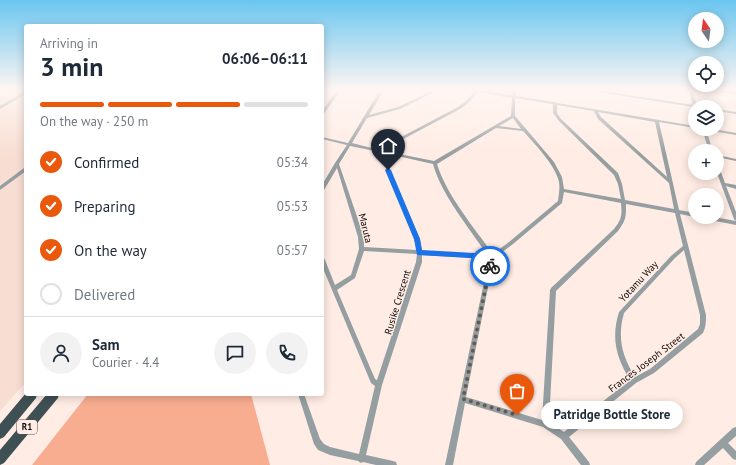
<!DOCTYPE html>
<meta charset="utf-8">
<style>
body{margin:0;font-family:"PT Sans",sans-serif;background:#f2f2f3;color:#1f2937;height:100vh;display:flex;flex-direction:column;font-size:15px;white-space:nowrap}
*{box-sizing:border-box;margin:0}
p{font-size:13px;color:#747a83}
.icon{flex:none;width:22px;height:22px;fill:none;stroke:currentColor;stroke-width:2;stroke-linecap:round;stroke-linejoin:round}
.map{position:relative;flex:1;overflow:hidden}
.details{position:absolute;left:24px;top:24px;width:300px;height:372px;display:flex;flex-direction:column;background:#fff;border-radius:4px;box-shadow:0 2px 10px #0003}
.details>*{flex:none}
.needle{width:26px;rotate:346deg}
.controls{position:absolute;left:688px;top:12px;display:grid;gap:8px}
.controls a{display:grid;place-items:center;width:36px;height:36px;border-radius:50%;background:#fff;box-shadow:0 2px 10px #0003;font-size:20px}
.pin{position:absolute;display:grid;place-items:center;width:34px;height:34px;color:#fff;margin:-41px -17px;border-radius:50% 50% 50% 0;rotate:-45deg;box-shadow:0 0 4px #0007}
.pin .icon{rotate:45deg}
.courier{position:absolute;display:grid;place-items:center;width:40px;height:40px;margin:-20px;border:3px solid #1a73e8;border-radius:50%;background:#fff;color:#222;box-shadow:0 1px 5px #0007}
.bubble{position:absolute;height:28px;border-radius:14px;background:#fff;box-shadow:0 2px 10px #0003;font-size:13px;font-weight:700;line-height:28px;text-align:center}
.head em{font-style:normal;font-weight:700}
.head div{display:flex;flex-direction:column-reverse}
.head{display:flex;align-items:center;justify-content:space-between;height:68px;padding:0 16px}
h1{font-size:26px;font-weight:700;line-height:30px}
.bar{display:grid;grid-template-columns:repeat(4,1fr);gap:6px 4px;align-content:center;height:48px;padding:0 16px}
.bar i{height:5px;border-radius:3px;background:#e0e1e3}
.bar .current{background:#ea580c}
.bar p{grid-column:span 4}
.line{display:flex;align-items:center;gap:10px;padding:0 16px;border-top:1px solid #e0e1e3}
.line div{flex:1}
.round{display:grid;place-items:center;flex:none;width:42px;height:42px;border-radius:21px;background:#f2f2f3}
ol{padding:0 16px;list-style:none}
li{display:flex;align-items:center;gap:12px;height:44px}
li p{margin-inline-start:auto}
li .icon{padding:4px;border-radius:50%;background:#ea580c;color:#fff;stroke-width:4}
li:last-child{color:#747a83}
li i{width:22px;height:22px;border:2px solid #e0e1e3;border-radius:50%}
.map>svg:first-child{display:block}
.built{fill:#f8ddd2}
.green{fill:#f8ad90}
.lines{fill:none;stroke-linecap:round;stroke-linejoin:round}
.minor{fill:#959ea0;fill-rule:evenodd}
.trunk{fill:#3f5054;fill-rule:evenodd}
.route{fill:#1a73e8}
.done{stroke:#645a55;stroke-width:4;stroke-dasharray:0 7.2}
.labels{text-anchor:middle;stroke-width:3;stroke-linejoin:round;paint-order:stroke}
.shield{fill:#ffece4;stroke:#584e4a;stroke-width:1}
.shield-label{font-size:9px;font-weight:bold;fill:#110b08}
.street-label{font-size:10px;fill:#110b08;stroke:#ffece4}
</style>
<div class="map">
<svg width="736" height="465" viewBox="0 0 736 465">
<rect width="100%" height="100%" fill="#ffece4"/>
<polygon class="built" points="0,90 26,90 26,382 0,411"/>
<polygon class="green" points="88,394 251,394 270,465 32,465"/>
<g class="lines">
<g class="minor">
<polygon points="337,90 341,90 323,115 322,115 322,111"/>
<path d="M380,90h4l-15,25 29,-8 36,-17h4l-38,19 -33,9 -15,25 28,7 10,-7 68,-36 7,-5 10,-11h-3l-1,-1h7l34,5v-5h4v6l38,6h1l2,1 138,23v2l-36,-6 20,88 16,3v4l-15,-3 26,101c0,6 0,12 -3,18l-49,40 -18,10 -67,54 20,25 1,3h-9l-20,-26 -18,-12 -78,-24 -12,62h-8l44,-206 -67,-4v7l-40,123 -16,70 27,6 3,1 1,3h-21l-13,-3 -2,1 -3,-2 -28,-6 -12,-5 -4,-6 -16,-50h6l16,45 4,5 6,3 29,7 16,-68 -4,-3 -49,-117v-8h2l1,2 10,25 16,-10 8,-26 -1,-12 -21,-69 -13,22 -2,1v-6l13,-22 12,-18 -25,-6v-2l26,6zM478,92l34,6 -1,18 -77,45 -50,-10 8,-6 68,-36 7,-5zM515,98l38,6v9l6,8 55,54 4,9 3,15 -57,-10 -2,-12 -8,-15 -39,-46zM557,105l37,6 4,8 71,64 5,26 -49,-9 -3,-16 -4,-11 -57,-54 -4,-6zM598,112l57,10 12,55 -66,-60zM513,118l8,11 -22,-3zM496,128l27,3c11,12 29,31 34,45 4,8 2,17 1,25l-49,41 -16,12c-20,-28 -46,-58 -56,-90zM350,146l40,8 -4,6v10l28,69 3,11 -53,-3v-10l-25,-73zM393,155l40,9c9,32 36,63 54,91l-65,-4 -2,-12 -30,-69v-10zM564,192l57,11c1,12 1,16 -7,26l-63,59 -1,2 -8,130 -76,-23 28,-139 19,-14 49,-41zM626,204l49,9 8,33 -12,10 -52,56c-8,26 -3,45 11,68l-66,52 -15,-10 7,-131 62,-60c8,-11 8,-13 8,-27zM684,250l16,65v9l-2,5 -48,40 -15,8c-13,-21 -18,-39 -11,-64l51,-55zM364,251l53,3 -1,8 -39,118 -2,-1 -38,-89 18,-12z"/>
<polygon points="589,90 596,90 693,105 688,90 692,90 697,105 703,107 695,107 695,108 694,107 591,91"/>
<polygon points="713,90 721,90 736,92 736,94 715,91"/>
<polygon points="25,91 26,91 26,94 0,109 0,106"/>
<polygon points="717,109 736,112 736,114 717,111"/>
<polygon points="702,129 713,129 736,133 736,135 706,130 713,151 709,151"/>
<polygon points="717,155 736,159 736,161 717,157"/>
<polygon points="717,166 719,167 725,183 736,185 736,189 726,186 736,212 736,221 734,219 717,173"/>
<polygon points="24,168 26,168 26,171 0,190 0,186"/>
<polygon points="703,217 714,217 736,221 736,225 705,219"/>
<polygon points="736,427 736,436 728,443 736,451 736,460 733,459 723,448 704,465 695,465 696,462 733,428"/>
</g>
<g class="trunk">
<polygon points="26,393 26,394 37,394 36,398 4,437 0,439 0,424"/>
<polygon points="47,394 59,394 58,398 4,463 0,465 0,450"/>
</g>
</g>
<linearGradient id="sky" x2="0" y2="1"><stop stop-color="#6ac6f0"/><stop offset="0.58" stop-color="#fff6f3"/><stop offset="1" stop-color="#fff6f3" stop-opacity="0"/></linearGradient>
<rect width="736" height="155" fill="url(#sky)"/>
<polygon class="route" points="388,168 391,170 420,239 422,250 492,254 495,257 492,268 487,268 488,259 417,255 414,239 385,170"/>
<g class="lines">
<polyline class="done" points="490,266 463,399 517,415"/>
</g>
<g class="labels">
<rect class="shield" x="17" y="420" width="20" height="14" rx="3"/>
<g class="shield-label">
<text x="27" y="430">R1</text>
</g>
<g class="street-label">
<text transform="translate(366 228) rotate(76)" y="4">Maruta</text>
<text transform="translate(638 281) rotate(-47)" y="4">Yotamu Way</text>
<text transform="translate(397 302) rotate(-73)" y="4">Rusike Crescent</text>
<text transform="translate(646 362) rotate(-37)" y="4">Frances Joseph Street</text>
</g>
</g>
</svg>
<div class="controls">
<a><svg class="needle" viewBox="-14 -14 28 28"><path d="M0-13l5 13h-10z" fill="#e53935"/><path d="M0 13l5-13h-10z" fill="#747a83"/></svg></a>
<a><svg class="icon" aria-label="locate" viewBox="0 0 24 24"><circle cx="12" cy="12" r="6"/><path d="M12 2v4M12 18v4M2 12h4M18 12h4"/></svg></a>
<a><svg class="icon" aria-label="layers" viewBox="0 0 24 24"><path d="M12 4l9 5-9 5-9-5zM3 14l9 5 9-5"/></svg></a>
<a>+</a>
<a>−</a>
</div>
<div class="pin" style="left:517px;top:415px;background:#ea580c"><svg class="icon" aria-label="bag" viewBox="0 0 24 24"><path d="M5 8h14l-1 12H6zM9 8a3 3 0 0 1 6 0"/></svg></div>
<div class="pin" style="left:388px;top:170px;background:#1f2937"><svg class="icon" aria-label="home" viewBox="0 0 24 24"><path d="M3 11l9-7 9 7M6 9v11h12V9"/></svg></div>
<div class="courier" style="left:490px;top:266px"><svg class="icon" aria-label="bike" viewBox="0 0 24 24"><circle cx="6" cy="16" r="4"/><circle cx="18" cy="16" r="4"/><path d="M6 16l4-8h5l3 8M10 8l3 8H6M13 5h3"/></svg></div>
<div class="bubble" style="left:541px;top:401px;width:142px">Patridge Bottle Store</div>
<section class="details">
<div class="head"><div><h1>3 min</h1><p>Arriving in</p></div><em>06:06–06:11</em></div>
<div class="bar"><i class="current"></i><i class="current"></i><i class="current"></i><i></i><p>On the way · 250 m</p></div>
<ol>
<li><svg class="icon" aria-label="check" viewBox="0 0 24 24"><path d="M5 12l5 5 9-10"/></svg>Confirmed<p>05:34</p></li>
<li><svg class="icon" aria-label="check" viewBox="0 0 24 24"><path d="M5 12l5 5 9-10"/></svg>Preparing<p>05:53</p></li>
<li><svg class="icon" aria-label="check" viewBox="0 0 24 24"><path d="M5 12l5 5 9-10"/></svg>On the way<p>05:57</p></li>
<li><i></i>Delivered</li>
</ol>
<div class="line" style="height:72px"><a class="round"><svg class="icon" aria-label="person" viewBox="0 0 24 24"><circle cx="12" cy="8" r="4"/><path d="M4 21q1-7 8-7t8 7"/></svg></a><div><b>Sam</b><p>Courier · 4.4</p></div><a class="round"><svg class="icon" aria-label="chat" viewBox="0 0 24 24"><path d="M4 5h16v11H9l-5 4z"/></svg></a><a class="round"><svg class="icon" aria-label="phone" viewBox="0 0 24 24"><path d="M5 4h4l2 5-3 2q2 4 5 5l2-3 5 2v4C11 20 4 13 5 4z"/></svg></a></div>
</section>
</div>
